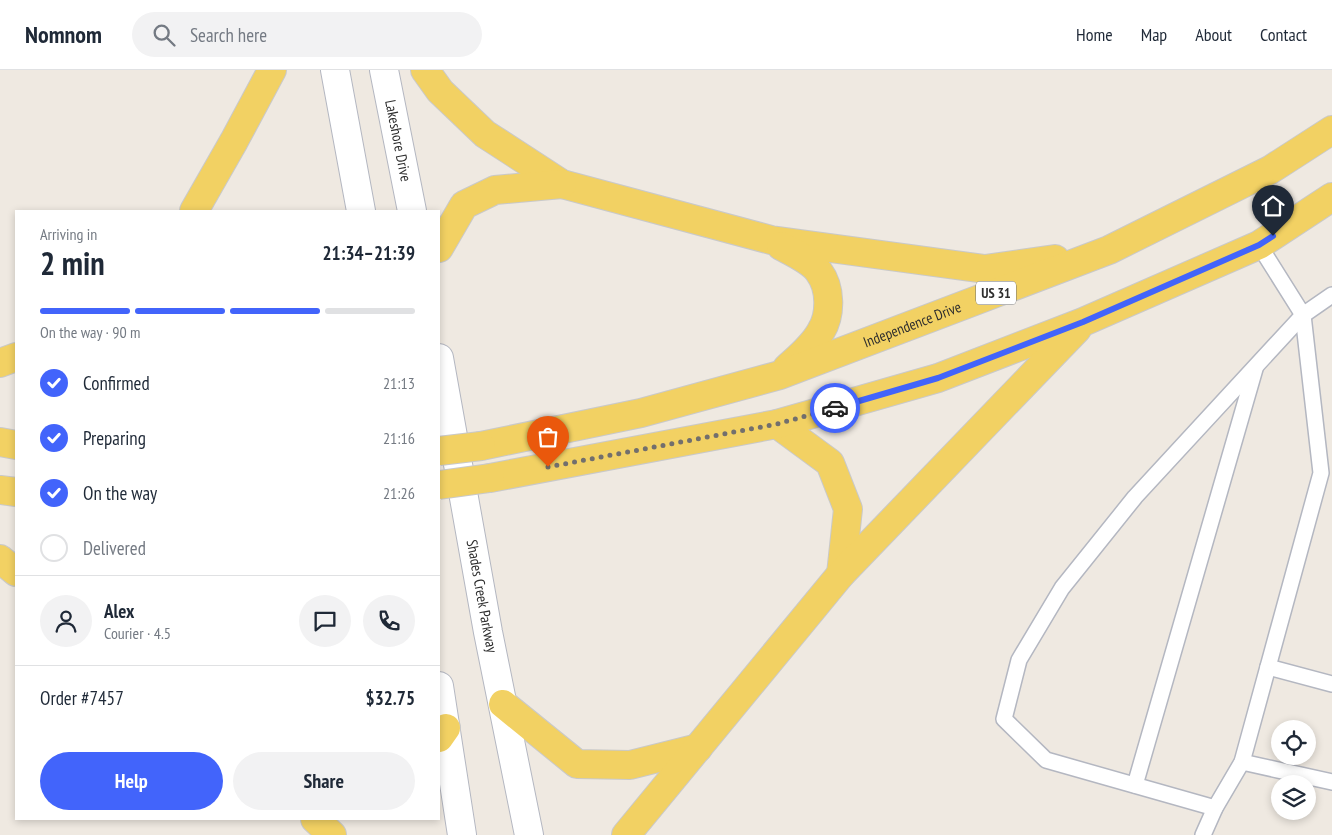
<!DOCTYPE html>
<meta charset="utf-8">
<style>
body{margin:0;font-family:"PT Sans Narrow",sans-serif;background:#f2f2f3;color:#1f2937;height:100vh;display:flex;flex-direction:column;font-size:19px;white-space:nowrap}
*{box-sizing:border-box;margin:0}
p{font-size:16px;color:#747a83}
.icon{flex:none;width:28px;height:28px;fill:none;stroke:currentColor;stroke-width:2;stroke-linecap:round;stroke-linejoin:round}
.map{position:relative;flex:1;overflow:hidden}
.panel{position:absolute;left:15px;top:140px;width:425px;height:610px;display:flex;flex-direction:column;background:#fff;border-radius:0px;box-shadow:0 2px 8px #0003}
.panel>*{flex:none}
.buttons{position:absolute;left:1271px;top:650px;display:grid;gap:10px}
.buttons a{display:grid;place-items:center;width:45px;height:45px;border-radius:50%;background:#fff;box-shadow:0 2px 8px #0003;font-size:25px}
.pin{position:absolute;display:grid;place-items:center;width:42px;height:42px;color:#fff;margin:-51px -21px;border-radius:50% 50% 50% 0;rotate:-45deg;box-shadow:0 0 5px #0007}
.pin .icon{rotate:45deg}
.courier{position:absolute;display:grid;place-items:center;width:50px;height:50px;margin:-25px;border:4px solid #4264fb;border-radius:50%;background:#fff;color:#222;box-shadow:0 1px 6px #0007}
.overview em{font-style:normal;font-weight:600}
.overview div{display:flex;flex-direction:column-reverse}
.overview{display:flex;align-items:center;justify-content:space-between;height:85px;padding:0 25px}
h1{font-size:32px;font-weight:600;line-height:38px}
.bar{display:grid;grid-template-columns:repeat(4,1fr);gap:8px 5px;align-content:center;height:60px;padding:0 25px}
.bar i{height:6px;border-radius:4px;background:#e0e1e3}
.bar .current{background:#4264fb}
.bar p{grid-column:span 4}
.line{display:flex;align-items:center;gap:12px;padding:0 25px;border-top:1px solid #e0e1e3}
.line div{flex:1}
.round{display:grid;place-items:center;flex:none;width:52px;height:52px;border-radius:26px;background:#f2f2f3}
ol{padding:0 25px;list-style:none}
li{display:flex;align-items:center;gap:15px;height:55px}
li p{margin-inline-start:auto}
li .icon{padding:5px;border-radius:50%;background:#4264fb;color:#fff;stroke-width:4}
li:last-child{color:#747a83}
li i{width:28px;height:28px;border:2px solid #e0e1e3;border-radius:50%}
.cta{display:flex;gap:10px;margin-top:auto;padding:10px 25px}
.cta a{flex:1;height:58px;border-radius:30px;background:#4264fb;color:#fff;font-size:20px;font-weight:600;line-height:58px;text-align:center}
.cta a+a{background:#f2f2f3;color:#1f2937}
header{display:flex;align-items:center;gap:30px;box-sizing:border-box;height:70px;padding:0 25px;background:#fff;border-bottom:1px solid #e0e1e3}
header strong{font-size:24px}
nav{display:flex;gap:28px;margin-inline-start:auto;font-size:18px}
.search{width:350px;height:45px;background:#f2f2f3;display:flex;align-items:center;gap:12px;box-sizing:border-box;padding:0 18px;border-radius:28px;color:#747a83;font-size:19px}
.map>svg:first-child{display:block}
.lines{fill:none;stroke-linecap:round;stroke-linejoin:round}
.lane-casing{stroke:#b4b7c1;stroke-width:18}
.secondary-casing{stroke:#b4b7c1;stroke-width:30}
.primary-casing{stroke:#c9c9c9;stroke-width:30}
.lane{stroke:#fff;stroke-width:15}
.secondary{stroke:#fff;stroke-width:28}
.primary{stroke:#f2d163;stroke-width:28}
.primary-bridge-casing{stroke:#c9c9c9;stroke-width:30;stroke-linecap:butt}
.primary-bridge{stroke:#f2d163;stroke-width:28}
.done{stroke:#726f6d;stroke-width:5;stroke-dasharray:0 9}
.route{stroke:#4264fb;stroke-width:6}
.labels{text-anchor:middle;stroke-width:4.5;stroke-linejoin:round;paint-order:stroke}
.shield{fill:#fff;stroke:#6d6d6d;stroke-width:1}
.shield-label{font-size:14px;font-weight:bold;fill:#2e2e2e}
.street-label{font-size:15px;fill:#2e2e2e;stroke:#fff}
</style>
<header>
<strong>Nomnom</strong>
<div class="search"><svg class="icon" aria-label="search" viewBox="0 0 24 24"><circle cx="10" cy="10" r="6"/><path d="M15 15l6 6"/></svg>Search here</div>
<nav><a>Home</a><a>Map</a><a>About</a><a>Contact</a></nav>
</header>
<div class="map">
<svg width="1332" height="765" viewBox="0 0 1332 765">
<rect width="100%" height="100%" fill="#efe9e1"/>
<g class="lines">
<defs>
<g id="lane">
<polyline points="1259,175 1303,245 1332,225"/>
<polyline points="1268,597 1332,614"/>
<polyline points="1242,692 1332,712"/>
<polyline points="1135,715 1255,299"/>
<polyline points="1215,738 1046,690 1004,649 1019,590 1062,518 1135,427 1303,245"/>
<polyline points="1203,765 1215,738 1242,692 1321,403 1303,245"/>
</g>
<g id="secondary">
<polyline points="335,0 361,141"/>
<path id="s1" d="M384,0l28,141"/>
<path id="s2" d="M439,288l49,274 41,203"/>
<polyline points="439,616 462,765"/>
</g>
<g id="primary">
<polyline points="425,0 440,21 485,64 562,114 771,170 985,199 1055,189"/>
<polyline points="194,141 234,71 272,0"/>
<path d="M781,176c11,6 31,15 38,26 12,16 12,43 2,59 -8,15 -22,26 -34,37"/>
<polyline points="439,178 464,135 495,120 562,114"/>
<polyline points="0,293 16,287"/>
<polyline points="777,354 830,393 848,439 841,504"/>
<polyline points="0,372 16,375"/>
<path id="s3" d="M481,376l160,-33 139,-38 329,-125 161,-80 62,-40"/>
<polyline points="490,408 777,354 938,308 1083,252 1259,175 1332,127"/>
<polyline points="0,420 16,422"/>
<polyline points="0,489 16,502"/>
<polyline points="503,634 577,694 630,695 698,678"/>
<polyline points="439,668 446,658"/>
<polyline points="315,749 332,765"/>
<polyline points="626,765 841,504 1077,259"/>
</g>
</defs>
<use href="#lane" class="lane-casing"/>
<use href="#secondary" class="secondary-casing"/>
<use href="#primary" class="primary-casing"/>
<use href="#lane" class="lane"/>
<use href="#secondary" class="secondary"/>
<use href="#primary" class="primary"/>
<defs>
<g id="primary-bridge">
<polyline points="439,381 481,376"/>
<polyline points="439,415 490,408"/>
</g>
</defs>
<use href="#primary-bridge" class="primary-bridge-casing"/>
<use href="#primary-bridge" class="primary-bridge"/>
</g>
<g class="lines">
<polyline class="done" points="548,397 777,354 835,338"/>
<polyline class="route" points="835,338 938,308 1083,252 1259,175 1273,166"/>
</g>
<g class="labels">
<rect class="shield" x="976" y="211.5" width="40" height="23" rx="4"/>
<g class="shield-label">
<text x="996" y="228">US 31</text>
</g>
<g class="street-label">
<text dy="5" stroke="none"><textPath href="#s1" startOffset="72">Lakeshore Drive</textPath></text>
<text dy="5" stroke="none"><textPath href="#s3" startOffset="449">Independence Drive</textPath></text>
<text dy="5" stroke="none"><textPath href="#s2" startOffset="242">Shades Creek Parkway</textPath></text>
</g>
</g>
</svg>
<div class="buttons">
<a><svg class="icon" aria-label="locate" viewBox="0 0 24 24"><circle cx="12" cy="12" r="6"/><path d="M12 2v4M12 18v4M2 12h4M18 12h4"/></svg></a>
<a><svg class="icon" aria-label="layers" viewBox="0 0 24 24"><path d="M12 4l9 5-9 5-9-5zM3 14l9 5 9-5"/></svg></a>
</div>
<div class="pin" style="left:548px;top:397px;background:#ea580c"><svg class="icon" aria-label="bag" viewBox="0 0 24 24"><path d="M5 8h14l-1 12H6zM9 8a3 3 0 0 1 6 0"/></svg></div>
<div class="pin" style="left:1273px;top:166px;background:#1f2937"><svg class="icon" aria-label="home" viewBox="0 0 24 24"><path d="M3 11l9-7 9 7M6 9v11h12V9"/></svg></div>
<div class="courier" style="left:835px;top:338px"><svg class="icon" aria-label="car" viewBox="0 0 24 24"><path d="M5 17H2v-5l4-1 3-4h7l3 4 3 1v5h-3M9 17h6M6 11h13"/><circle cx="7" cy="17" r="2"/><circle cx="17" cy="17" r="2"/></svg></div>
<section class="panel">
<div class="overview"><div><h1>2 min</h1><p>Arriving in</p></div><em>21:34–21:39</em></div>
<div class="bar"><i class="current"></i><i class="current"></i><i class="current"></i><i></i><p>On the way · 90 m</p></div>
<ol>
<li><svg class="icon" aria-label="check" viewBox="0 0 24 24"><path d="M5 12l5 5 9-10"/></svg>Confirmed<p>21:13</p></li>
<li><svg class="icon" aria-label="check" viewBox="0 0 24 24"><path d="M5 12l5 5 9-10"/></svg>Preparing<p>21:16</p></li>
<li><svg class="icon" aria-label="check" viewBox="0 0 24 24"><path d="M5 12l5 5 9-10"/></svg>On the way<p>21:26</p></li>
<li><i></i>Delivered</li>
</ol>
<div class="line" style="height:90px"><a class="round"><svg class="icon" aria-label="person" viewBox="0 0 24 24"><circle cx="12" cy="8" r="4"/><path d="M4 21q1-7 8-7t8 7"/></svg></a><div><b>Alex</b><p>Courier · 4.5</p></div><a class="round"><svg class="icon" aria-label="chat" viewBox="0 0 24 24"><path d="M4 5h16v11H9l-5 4z"/></svg></a><a class="round"><svg class="icon" aria-label="phone" viewBox="0 0 24 24"><path d="M5 4h4l2 5-3 2q2 4 5 5l2-3 5 2v4C11 20 4 13 5 4z"/></svg></a></div>
<div class="line" style="height:65px"><div>Order #7457</div><b>$32.75</b></div>
<div class="cta"><a>Help</a><a>Share</a></div>
</section>
</div>
